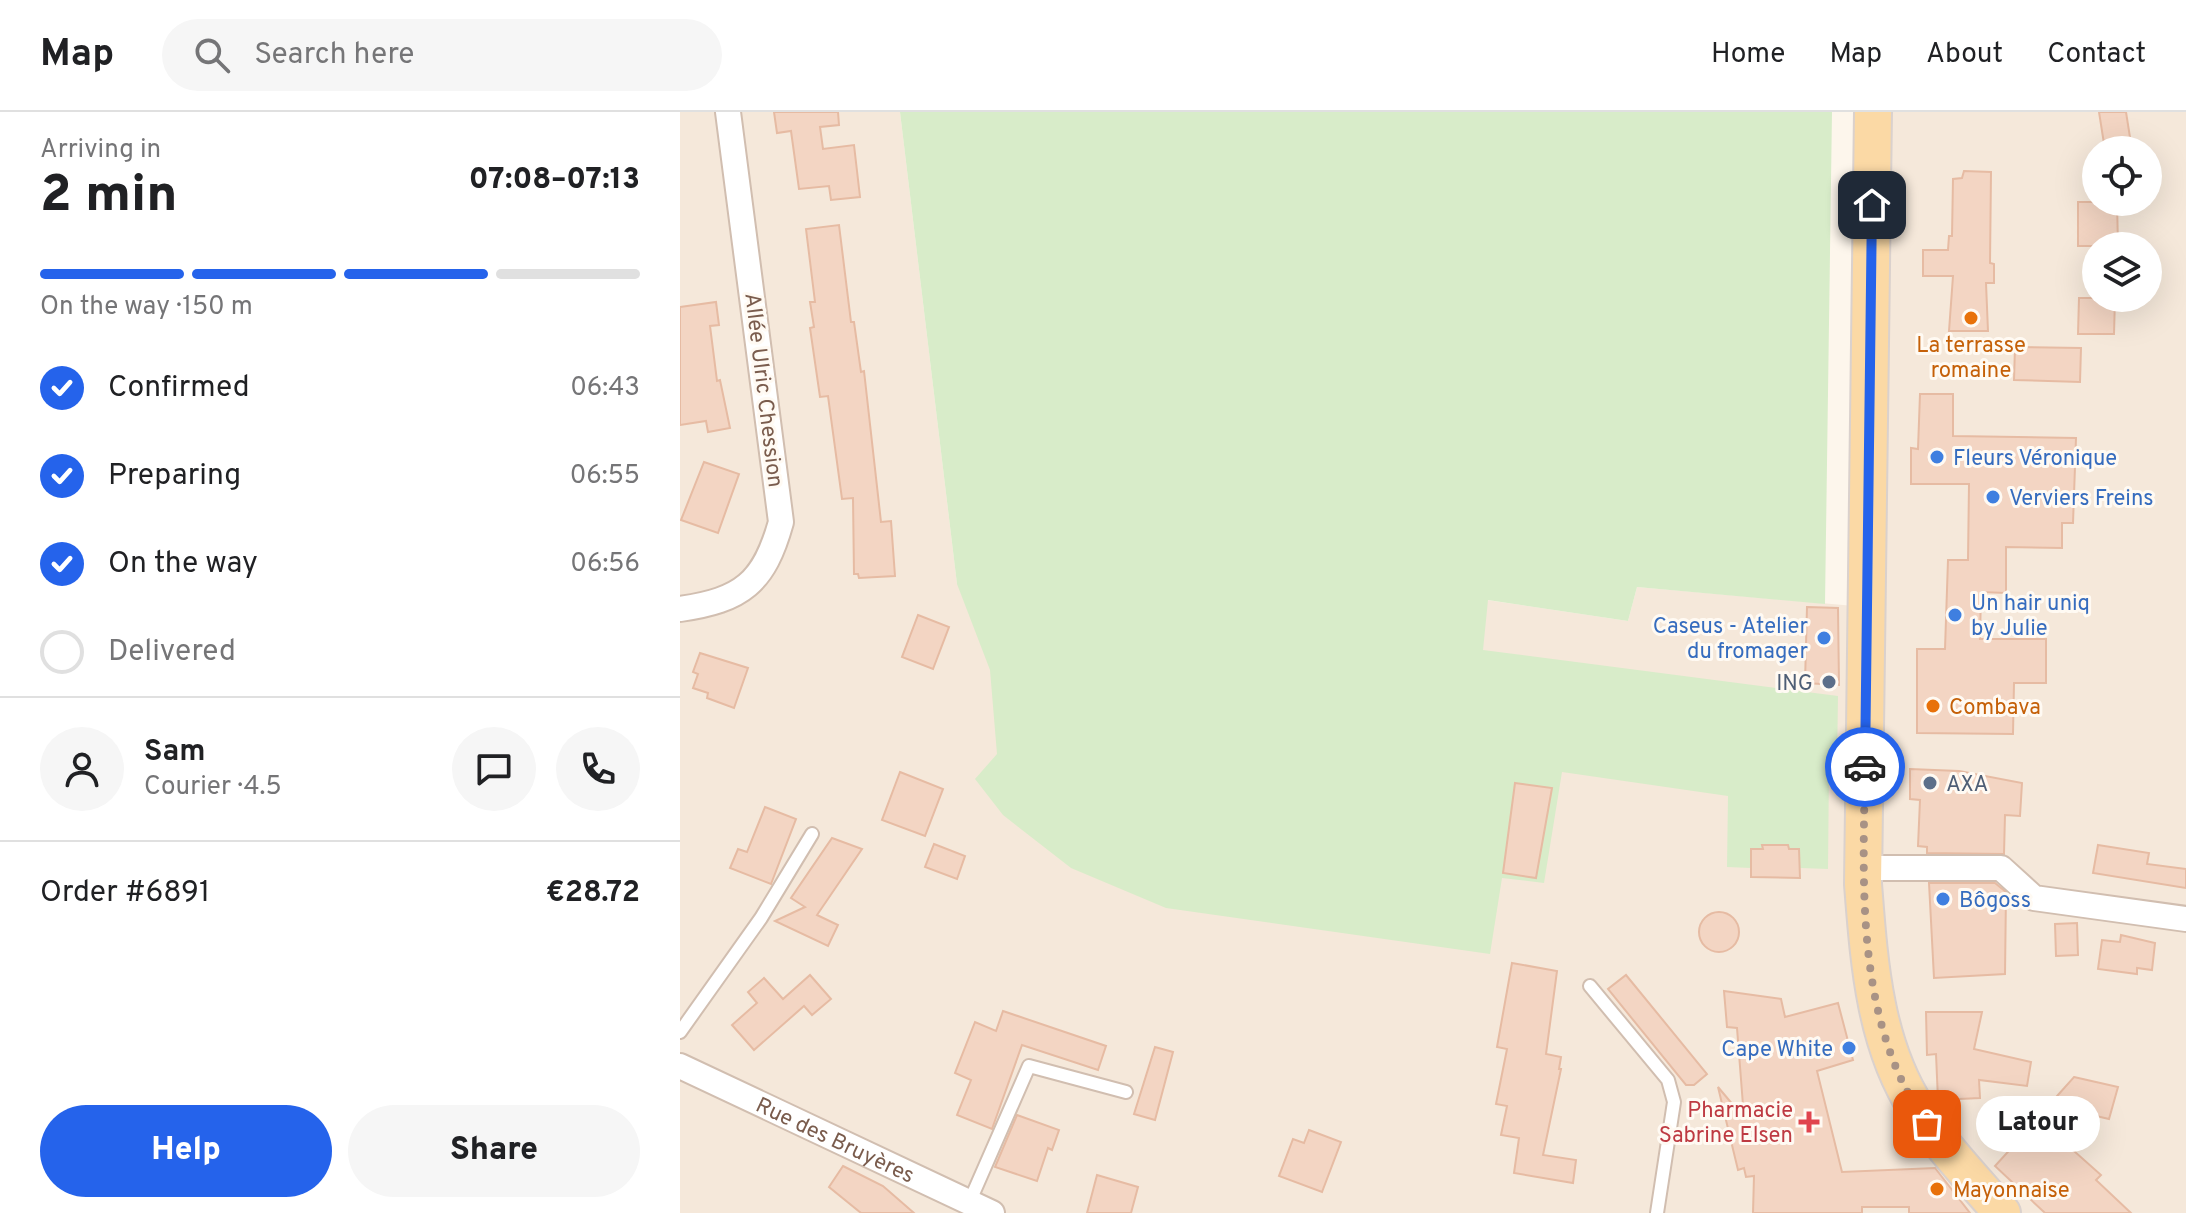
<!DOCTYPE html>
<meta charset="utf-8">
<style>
body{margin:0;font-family:Overpass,sans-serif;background:#f6f6f6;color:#202124;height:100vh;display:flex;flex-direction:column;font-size:30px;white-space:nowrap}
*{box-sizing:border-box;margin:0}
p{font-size:26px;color:#757577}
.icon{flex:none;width:44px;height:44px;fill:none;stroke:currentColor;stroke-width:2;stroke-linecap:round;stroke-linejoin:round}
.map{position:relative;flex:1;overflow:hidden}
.sheet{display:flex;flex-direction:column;background:#fff;width:680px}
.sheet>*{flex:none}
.buttons{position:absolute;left:1402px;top:24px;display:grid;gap:16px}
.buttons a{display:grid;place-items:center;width:80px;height:80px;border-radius:50%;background:#fff;box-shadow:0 8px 32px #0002;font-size:40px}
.pin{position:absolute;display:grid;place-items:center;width:68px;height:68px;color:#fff;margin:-34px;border-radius:16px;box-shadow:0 4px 12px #0006}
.courier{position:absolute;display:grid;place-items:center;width:80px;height:80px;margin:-40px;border:6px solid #2563eb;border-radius:50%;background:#fff;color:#222;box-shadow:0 2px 10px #0007}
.bubble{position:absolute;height:56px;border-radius:28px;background:#fff;box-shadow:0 8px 32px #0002;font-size:26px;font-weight:800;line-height:56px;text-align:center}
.overview em{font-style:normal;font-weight:800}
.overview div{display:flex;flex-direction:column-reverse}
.overview{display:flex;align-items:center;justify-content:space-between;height:136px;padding:0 40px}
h1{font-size:52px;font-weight:800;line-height:60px}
.bar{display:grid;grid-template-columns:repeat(4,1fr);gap:12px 8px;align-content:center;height:96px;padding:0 40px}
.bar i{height:10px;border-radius:6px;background:#e0e0e0}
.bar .current{background:#2563eb}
.bar p{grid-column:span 4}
.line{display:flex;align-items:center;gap:20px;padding:0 40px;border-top:2px solid #e0e0e0}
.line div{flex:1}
.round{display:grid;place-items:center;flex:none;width:84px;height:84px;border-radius:42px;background:#f6f6f6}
ol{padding:0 40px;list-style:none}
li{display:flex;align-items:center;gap:24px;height:88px}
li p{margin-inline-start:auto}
li .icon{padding:8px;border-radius:50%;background:#2563eb;color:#fff;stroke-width:4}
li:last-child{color:#757577}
li i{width:44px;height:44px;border:4px solid #e0e0e0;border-radius:50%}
.button{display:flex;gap:16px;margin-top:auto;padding:16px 40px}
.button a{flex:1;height:92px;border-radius:48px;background:#2563eb;color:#fff;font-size:32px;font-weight:800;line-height:92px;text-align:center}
.button a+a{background:#f6f6f6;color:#202124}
header{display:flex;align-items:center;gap:48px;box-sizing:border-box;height:112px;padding:0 40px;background:#fff;border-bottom:2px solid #e0e0e0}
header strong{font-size:38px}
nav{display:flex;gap:44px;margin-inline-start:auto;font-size:28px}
.search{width:560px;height:72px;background:#f6f6f6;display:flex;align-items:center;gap:20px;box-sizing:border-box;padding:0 28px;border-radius:44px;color:#757577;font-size:30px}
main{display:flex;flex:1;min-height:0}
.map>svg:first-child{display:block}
.residential{fill:#f5e8da;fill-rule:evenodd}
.green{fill:#d8ecc9}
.building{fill:#f3d5c3;stroke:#e6bba3;stroke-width:2}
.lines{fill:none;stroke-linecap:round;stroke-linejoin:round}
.lane-casing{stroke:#d1beb0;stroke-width:16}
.street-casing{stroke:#d1beb0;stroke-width:28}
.primary-casing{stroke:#dad1cd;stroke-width:40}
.lane{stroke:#fff;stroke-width:12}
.street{stroke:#fff;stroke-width:24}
.primary{stroke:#fbd9a5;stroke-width:36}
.done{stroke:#a89285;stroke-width:8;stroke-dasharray:0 14.4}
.route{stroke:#2563eb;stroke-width:10}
.food-dot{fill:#e8710a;stroke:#fffaf3;stroke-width:3}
.shop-dot{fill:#3f7fe0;stroke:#fffaf3;stroke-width:3}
.service-dot{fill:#5c6f8a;stroke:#fffaf3;stroke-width:3}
.health-dot{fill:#e0444e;stroke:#fffaf3;stroke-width:3}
.labels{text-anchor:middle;stroke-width:6;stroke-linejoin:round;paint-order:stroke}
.food-label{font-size:22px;fill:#c56008;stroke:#fffaf3;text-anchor:start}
.street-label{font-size:22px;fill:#7a5c4d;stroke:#fffaf3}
.shop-label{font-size:22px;fill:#366cbe;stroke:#fffaf3;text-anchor:start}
.service-label{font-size:22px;fill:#4e5e75;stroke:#fffaf3;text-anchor:end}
.health-label{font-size:22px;fill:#be3a42;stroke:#fffaf3;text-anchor:end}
</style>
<header>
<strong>Map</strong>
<div class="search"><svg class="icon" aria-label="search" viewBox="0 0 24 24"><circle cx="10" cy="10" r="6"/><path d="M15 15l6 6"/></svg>Search here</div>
<nav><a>Home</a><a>Map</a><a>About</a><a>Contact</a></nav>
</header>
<main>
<section class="sheet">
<div class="overview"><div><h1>2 min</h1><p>Arriving in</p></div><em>07:08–07:13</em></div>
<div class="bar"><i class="current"></i><i class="current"></i><i class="current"></i><i></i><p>On the way · 150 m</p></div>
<ol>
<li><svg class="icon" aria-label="check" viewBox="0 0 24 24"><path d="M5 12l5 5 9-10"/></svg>Confirmed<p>06:43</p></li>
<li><svg class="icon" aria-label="check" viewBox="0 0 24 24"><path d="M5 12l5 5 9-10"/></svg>Preparing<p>06:55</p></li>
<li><svg class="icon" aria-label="check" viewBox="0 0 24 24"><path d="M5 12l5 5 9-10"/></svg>On the way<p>06:56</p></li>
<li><i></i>Delivered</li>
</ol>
<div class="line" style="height:144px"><a class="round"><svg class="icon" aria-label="person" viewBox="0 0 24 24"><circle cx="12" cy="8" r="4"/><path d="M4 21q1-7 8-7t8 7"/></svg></a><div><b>Sam</b><p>Courier · 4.5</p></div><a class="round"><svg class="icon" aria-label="chat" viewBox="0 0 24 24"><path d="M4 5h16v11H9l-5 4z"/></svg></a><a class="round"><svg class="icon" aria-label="phone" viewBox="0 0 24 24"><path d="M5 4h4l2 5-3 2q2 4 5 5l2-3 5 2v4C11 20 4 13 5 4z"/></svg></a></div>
<div class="line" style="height:104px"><div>Order #6891</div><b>€28.72</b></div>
<div class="button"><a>Help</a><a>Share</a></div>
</section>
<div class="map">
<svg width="1506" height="1101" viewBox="0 0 1506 1101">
<rect width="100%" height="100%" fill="#fdf6ec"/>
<path class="residential" d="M0,0h220l57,472 525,67 5,-51 141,21 9,-34 240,21 1,-496h308v1101h-1506zM1416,38h52v52h-52zM1416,134h52v52h-52z"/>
<polygon class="green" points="220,0 1152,0 1145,492 957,475 948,509 808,488 803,538 1158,584 1157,654 1149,655 1148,757 1120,756 1119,738 1109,737 1108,733 1083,733 1083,737 1071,737 1071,756 1047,755 1048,684 882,660 864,771 822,766 810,842 486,796 391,756 323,703 295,667 317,642 310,558 277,472"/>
<g class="building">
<polygon points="94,0 158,0 159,13 140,15 143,37 174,33 180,85 151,88 149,74 119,77 111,19 97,21"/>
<polygon points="1419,0 1446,0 1452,38 1425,38"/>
<polygon points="1284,59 1311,60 1310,151 1314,152 1314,171 1306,171 1308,219 1269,219 1273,164 1243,164 1243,138 1268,138 1269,124 1272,124 1273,67 1282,66"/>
<polygon points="1398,90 1437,90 1438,134 1398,134"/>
<polygon points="159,113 171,210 174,210 181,260 184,259 201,410 211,409 215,464 179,466 178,462 174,462 173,386 162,387 148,284 140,285 130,216 134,215 130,190 135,190 126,117"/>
<polygon points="1399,186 1435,186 1434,222 1398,222"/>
<polygon points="36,190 39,213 30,214 37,269 40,268 50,316 28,320 26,309 0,313 0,195"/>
<polygon points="1335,235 1401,236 1400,270 1334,268"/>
<polygon points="1240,282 1273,282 1273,324 1396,326 1393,411 1382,411 1382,436 1326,435 1326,481 1301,480 1300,527 1366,527 1366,571 1334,571 1333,622 1237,621 1237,537 1265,537 1268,448 1288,448 1289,372 1231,372 1231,336 1238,337"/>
<polygon points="24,350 59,362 38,421 1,408"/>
<polygon points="1127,495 1158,496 1159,573 1125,571"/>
<polygon points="238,503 269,515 253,557 222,545"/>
<polygon points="20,541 68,556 54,596 27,586 28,581 13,576 18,562 13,560"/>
<polygon points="1230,657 1279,659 1342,671 1340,704 1325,703 1324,742 1247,741 1247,735 1238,734 1240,688 1230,687"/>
<polygon points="220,660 263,677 245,724 202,708"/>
<polygon points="835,671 872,676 856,766 823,761"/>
<polygon points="85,695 116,707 91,772 50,756 58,737 67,740"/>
<polygon points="152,726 182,737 137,803 158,813 148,834 95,809 125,795 111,786"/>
<polygon points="254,732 285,744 277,767 245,755"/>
<polygon points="1082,733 1108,733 1109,737 1119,737 1120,766 1071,765 1071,737 1083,737"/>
<polygon points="1418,733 1469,741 1467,752 1506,757 1506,776 1413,761"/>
<polygon points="1249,771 1315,771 1326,780 1325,862 1254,866"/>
<circle cx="1039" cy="820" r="20"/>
<polygon points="1397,811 1398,843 1376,844 1375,812"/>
<polygon points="1441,823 1475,831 1472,858 1457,856 1457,862 1418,857 1422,828 1440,830"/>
<polygon points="832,851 877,859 866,942 881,945 879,957 881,957 863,1043 896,1048 893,1071 834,1061 839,1026 821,1023 827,994 816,992 827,937 817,935"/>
<polygon points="130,863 151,887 132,903 124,894 74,938 52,913 77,891 68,880 84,866 103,887"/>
<polygon points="946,863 1027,962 1014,973 1006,973 928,877"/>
<polygon points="1044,879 1101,887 1105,905 1158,891 1173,948 1137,959 1162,1060 1255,1056 1290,1101 1229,1101 1229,1095 1182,1095 1182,1101 1073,1101 1074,1064 1066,1065 1064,1056 1058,1058 1038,975 1064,1006 1057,916 1047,915"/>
<polygon points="323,899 426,934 418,958 342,933 312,1017 277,1003 291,968 275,961 295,910 316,919"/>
<polygon points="1246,900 1302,900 1294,937 1351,950 1347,974 1299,968 1300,986 1258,988 1256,942 1247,943"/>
<polygon points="475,935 493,940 475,1008 454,1002"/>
<polygon points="1394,965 1438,975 1429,1007 1369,993"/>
<polygon points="337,1003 379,1018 372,1038 368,1036 357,1069 315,1055"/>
<polygon points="1358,1007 1421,1063 1416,1068 1451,1101 1365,1101 1315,1054"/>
<polygon points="629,1018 661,1030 642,1080 599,1064 613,1027 624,1031"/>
<polygon points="163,1054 203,1074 234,1101 181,1101 149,1075"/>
<polygon points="417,1063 458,1075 451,1101 407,1101"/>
</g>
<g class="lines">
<defs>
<g id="lane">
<polyline points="910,874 988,968 994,990 977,1101"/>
<polyline points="0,920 81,806 132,722"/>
<polyline points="289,1091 349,954 446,980"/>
</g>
<g id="street">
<path d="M0,497c62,-9 84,-26 101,-87l-53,-410"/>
<polyline points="1183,756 1321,756 1354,786 1506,807"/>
<path id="s1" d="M0,954l312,147"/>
</g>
<path id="primary" d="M1193,0l-10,772c6,76 11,159 54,225 24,37 56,70 85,104"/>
</defs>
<use href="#lane" class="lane-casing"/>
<use href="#street" class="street-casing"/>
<use href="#primary" class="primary-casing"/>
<use href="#lane" class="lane"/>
<use href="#street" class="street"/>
<use href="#primary" class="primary"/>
</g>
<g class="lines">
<path class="done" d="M1185,655c-2,120 -10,255 62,357"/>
<polyline class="route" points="1185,655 1192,93"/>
</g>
<g class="food-dot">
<circle cx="1291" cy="206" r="8"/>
<circle cx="1253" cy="594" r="8"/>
<circle cx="1257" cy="1077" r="8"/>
</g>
<g class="shop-dot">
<circle cx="1257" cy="345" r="8"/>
<circle cx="1313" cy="385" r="8"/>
<circle cx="1275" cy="503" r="8"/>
<circle cx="1144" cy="526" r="8"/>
<circle cx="1263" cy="787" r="8"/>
<circle cx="1169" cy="936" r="8"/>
</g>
<g class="service-dot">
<circle cx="1149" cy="570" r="8"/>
<circle cx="1250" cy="671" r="8"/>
</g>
<path class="health-dot" d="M1125 998h8v8h8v8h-8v8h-8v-8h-8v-8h8z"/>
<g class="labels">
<g class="food-label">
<text x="1291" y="240" text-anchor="middle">La terrasse<tspan x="1291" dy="25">romaine</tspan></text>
<text x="1269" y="602">Combava</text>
<text x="1273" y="1085">Mayonnaise</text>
</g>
<g class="street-label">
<text transform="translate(85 278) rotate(83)" y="8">Allée Ulric Chession</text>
<text dy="8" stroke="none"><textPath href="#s1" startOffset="172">Rue des Bruyères</textPath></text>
</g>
<g class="shop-label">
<text x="1273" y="353">Fleurs Véronique</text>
<text x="1329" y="393">Verviers Freins</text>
<text x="1291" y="498">Un hair uniq<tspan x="1291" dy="25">by Julie</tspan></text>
<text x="1128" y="521" text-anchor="end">Caseus - Atelier<tspan x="1128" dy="25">du fromager</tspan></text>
<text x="1279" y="795">Bôgoss</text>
<text x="1153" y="944" text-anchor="end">Cape White</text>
</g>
<g class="service-label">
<text x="1133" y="578">ING</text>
<text x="1266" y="679" text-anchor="start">AXA</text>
</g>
<g class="health-label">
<text x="1113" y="1005">Pharmacie<tspan x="1113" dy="25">Sabrine Elsen</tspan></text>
</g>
</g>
</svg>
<div class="buttons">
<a><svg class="icon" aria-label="locate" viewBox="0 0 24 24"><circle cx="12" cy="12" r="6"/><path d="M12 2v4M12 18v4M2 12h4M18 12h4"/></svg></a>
<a><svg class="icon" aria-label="layers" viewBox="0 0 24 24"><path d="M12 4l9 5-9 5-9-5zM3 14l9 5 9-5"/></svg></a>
</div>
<div class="pin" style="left:1247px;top:1012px;background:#ea580c"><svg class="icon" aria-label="bag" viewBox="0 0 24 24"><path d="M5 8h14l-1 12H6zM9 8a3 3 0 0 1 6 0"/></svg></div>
<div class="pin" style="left:1192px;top:93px;background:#1f2937"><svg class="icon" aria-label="home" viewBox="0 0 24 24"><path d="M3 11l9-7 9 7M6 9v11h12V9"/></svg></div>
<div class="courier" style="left:1185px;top:655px"><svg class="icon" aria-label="car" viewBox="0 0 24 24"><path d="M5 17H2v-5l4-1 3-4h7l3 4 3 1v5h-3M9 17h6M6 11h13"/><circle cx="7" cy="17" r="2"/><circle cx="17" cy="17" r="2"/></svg></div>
<div class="bubble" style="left:1296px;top:984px;width:124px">Latour</div>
</div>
</main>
